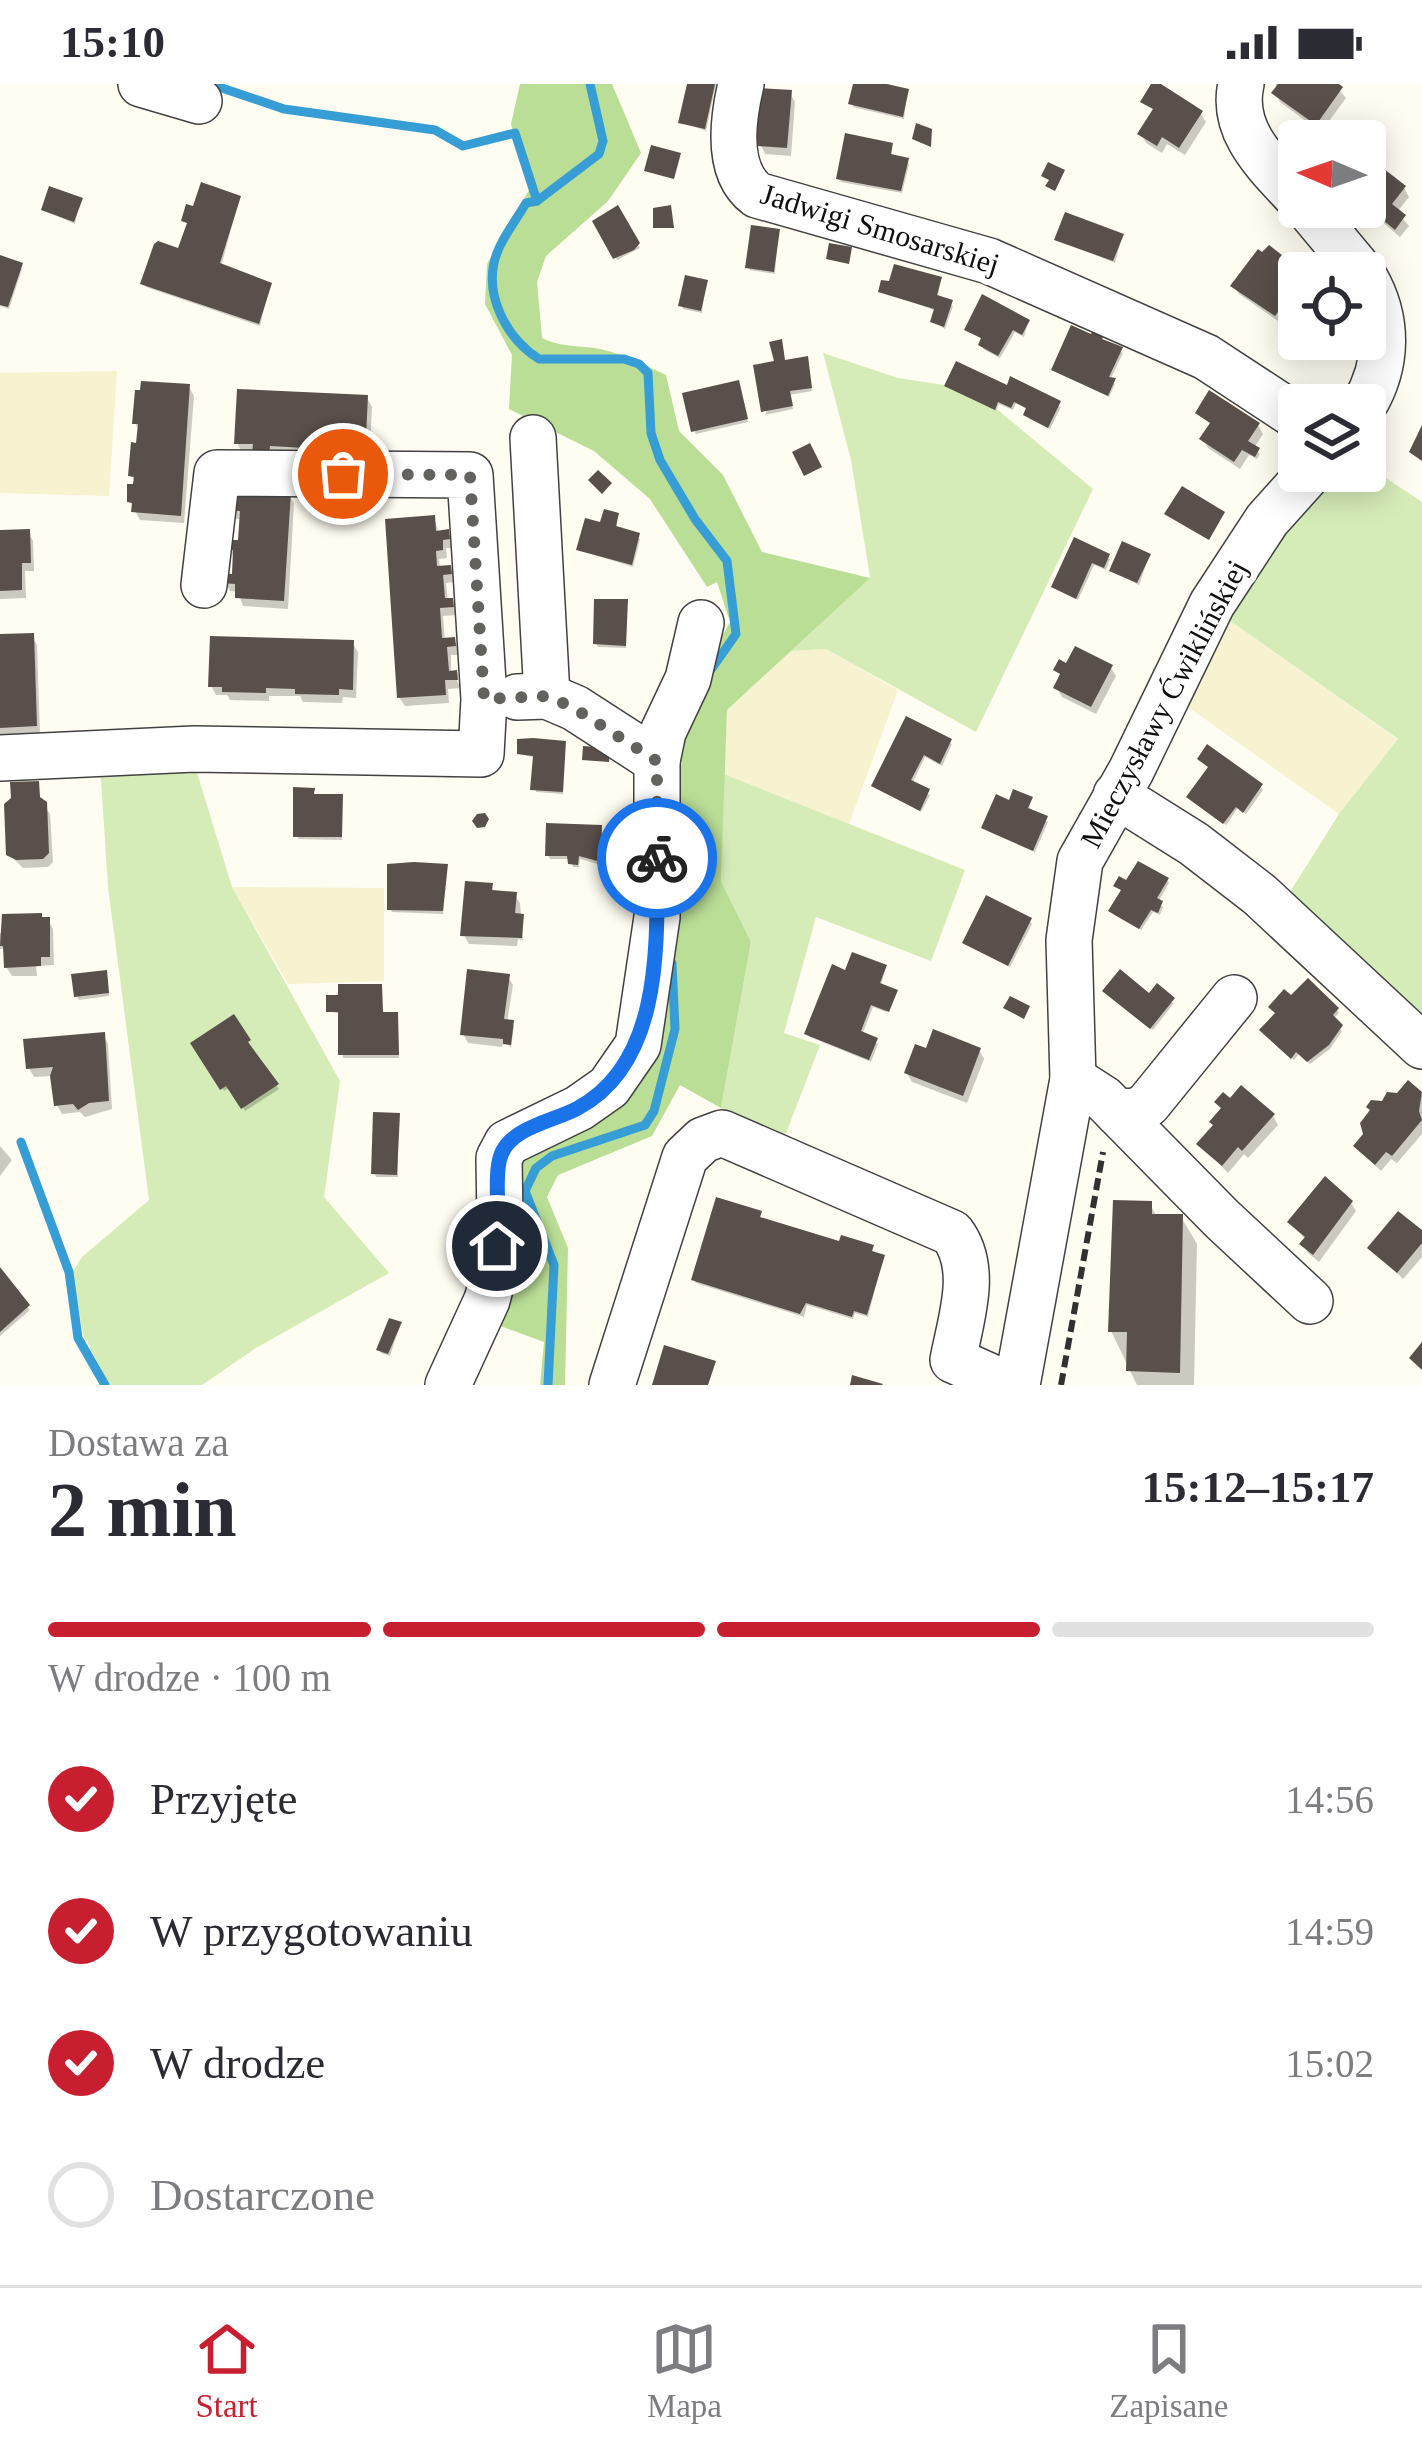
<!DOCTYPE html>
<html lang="pl">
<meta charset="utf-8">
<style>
body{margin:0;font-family:Georgia,serif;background:#f2f2f3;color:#2b2b33;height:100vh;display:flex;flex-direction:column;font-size:45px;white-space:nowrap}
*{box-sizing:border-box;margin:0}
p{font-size:39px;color:#7c7c81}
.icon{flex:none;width:66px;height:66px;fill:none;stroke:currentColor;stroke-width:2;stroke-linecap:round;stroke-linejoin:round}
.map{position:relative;height:1301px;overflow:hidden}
.sheet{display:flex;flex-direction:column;background:#fff;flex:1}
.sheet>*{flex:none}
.needle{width:78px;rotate:272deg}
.tools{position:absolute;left:1278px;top:36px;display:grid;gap:24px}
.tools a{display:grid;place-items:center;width:108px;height:108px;border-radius:12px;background:#fff;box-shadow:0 6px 30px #0003;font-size:60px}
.pin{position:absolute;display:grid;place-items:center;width:102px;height:102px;color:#fff;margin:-51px;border:6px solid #fff;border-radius:50%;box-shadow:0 3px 12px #0007}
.courier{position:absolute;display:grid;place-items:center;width:120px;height:120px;margin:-60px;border:9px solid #1a73e8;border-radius:50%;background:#fff;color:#222;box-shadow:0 3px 15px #0007}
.headline em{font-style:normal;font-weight:800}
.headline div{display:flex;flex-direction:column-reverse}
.headline{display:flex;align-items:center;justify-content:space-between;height:204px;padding:0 48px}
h1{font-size:78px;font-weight:800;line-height:90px}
.bar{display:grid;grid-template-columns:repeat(4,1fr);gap:18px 12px;align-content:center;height:144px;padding:0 48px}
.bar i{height:15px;border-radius:9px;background:#e1e1e2}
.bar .selected{background:#c81f30}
.bar p{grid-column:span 4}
ol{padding:0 48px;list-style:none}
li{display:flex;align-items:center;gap:36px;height:132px}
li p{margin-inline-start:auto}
li .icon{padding:12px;border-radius:50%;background:#c81f30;color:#fff;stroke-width:4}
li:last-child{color:#7c7c81}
li i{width:66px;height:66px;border:6px solid #e1e1e2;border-radius:50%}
.status{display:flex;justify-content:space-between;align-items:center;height:84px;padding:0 60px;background:#fff;direction:ltr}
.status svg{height:33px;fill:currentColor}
.dock{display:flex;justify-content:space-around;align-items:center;height:168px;border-top:3px solid #e1e1e2;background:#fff;font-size:33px;color:#7c7c81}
.dock a{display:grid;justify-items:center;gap:6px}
.dock .selected{color:#c81f30}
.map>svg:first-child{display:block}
.farmland{fill:#f7f2cf}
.green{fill:#d6ecb8}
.forest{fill:#bade96}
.shadow{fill:#0003}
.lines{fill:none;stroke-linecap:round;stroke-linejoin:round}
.stream{stroke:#369dd5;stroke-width:9}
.building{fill:#594f4b}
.minor-casing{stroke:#424242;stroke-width:48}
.path{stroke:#313131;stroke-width:6;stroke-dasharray:12 6;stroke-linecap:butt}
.minor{stroke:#fff;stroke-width:45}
.done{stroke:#63625e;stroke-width:12;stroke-dasharray:0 21.6}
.route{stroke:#1a73e8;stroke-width:15}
.labels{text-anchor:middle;stroke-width:12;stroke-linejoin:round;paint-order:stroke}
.street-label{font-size:30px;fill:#0f0f0f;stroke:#fff}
</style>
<div class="status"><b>15:10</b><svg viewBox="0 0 49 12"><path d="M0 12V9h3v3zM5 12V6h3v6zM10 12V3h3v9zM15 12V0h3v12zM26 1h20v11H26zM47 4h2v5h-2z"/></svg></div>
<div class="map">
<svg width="1422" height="1301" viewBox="0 0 1422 1301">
<rect width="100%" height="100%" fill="#fffcf1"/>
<g class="farmland">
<polygon points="117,287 109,412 0,409 0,289"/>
<polygon points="1219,529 1398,656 1339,730 1178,616"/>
<polygon points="826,565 898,606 849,740 724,690 727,626 791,567"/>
<polygon points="232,803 384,804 384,897 288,900"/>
</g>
<g class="green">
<polygon points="823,269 898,294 944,301 999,327 1093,405 976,648 826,565 791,567 870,493 851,376"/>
<polygon points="1365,380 1422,418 1422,945 1283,819 1339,730 1398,655 1219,529 1331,387 1365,387"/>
<polygon points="100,680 195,682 232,803 340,997 324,1113 389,1189 256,1264 202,1301 109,1301 83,1250 72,1189 82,1173 149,1116 108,803"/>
<polygon points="724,690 965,786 931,877 816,833 784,949 820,961 785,1052 721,1024 751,858 721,797"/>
</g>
<path class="forest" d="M520,0h92l29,69 -33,48 -62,55 -9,26 5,56c21,10 37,7 58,11 24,5 45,16 66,26l13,56 44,44 39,77 108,26 -143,132 -6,171 30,61 -30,166 -41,-23 -28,51 -94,39 -11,22 21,51 -3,137h-25l4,-43 -52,-19 19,-129 13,-45 81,-45 60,-340 32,-82 33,-60 -13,-40 -10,5 -57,-88 -56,-48 -85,-42 3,-54 -27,-51 2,-40 42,-74 -18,-66z"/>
<g class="shadow">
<polygon points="690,0 716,0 706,47 681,38"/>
<polygon points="856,0 907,8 904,35 853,23"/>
<polygon points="1276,0 1334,0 1346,14 1321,48 1280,18 1275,9"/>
<polygon points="790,9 795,18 791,72 765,70 753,44"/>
<polygon points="1144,18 1200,29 1206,38 1185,71 1167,60 1162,69 1146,59 1141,50 1156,27"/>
<polygon points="891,62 892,73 909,80 902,109 841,98 839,95"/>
<polygon points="1365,103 1404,104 1409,113 1397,128 1409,142 1400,153 1365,123"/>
<polygon points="239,115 221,183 270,201 260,242 146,203 144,200 180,168 190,141 184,136"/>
<polygon points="80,116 75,140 44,126"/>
<polygon points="617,125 640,164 617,176 596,138"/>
<polygon points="778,147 775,190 750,186 748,183"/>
<polygon points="1122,152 1115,179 1058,156"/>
<polygon points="0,175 22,185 9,225 0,222"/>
<polygon points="1284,177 1281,185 1299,197 1299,215 1281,239 1239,210 1234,202"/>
<polygon points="940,196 938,215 953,222 945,245 933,238 937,227 881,207"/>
<polygon points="706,199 702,229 683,225 682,221"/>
<polygon points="1028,238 1024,253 1015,248 1000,274 983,265 983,256 968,246"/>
<polygon points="1096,246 1104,252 1102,258 1123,269 1110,296 1115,300 1109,313 1054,286 1092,254"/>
<polygon points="785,279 808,279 812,307 789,311 793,325 765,331"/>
<polygon points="948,301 1008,305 1061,323 1050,345 1028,334 1028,326 1016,319 1013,326 999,320 996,327"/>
<polygon points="740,302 748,338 696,350 694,346"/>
<polygon points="189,303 194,312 184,439 140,436 130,417 139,404 131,391 140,349 135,339"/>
<polygon points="367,314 372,323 369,382 242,368 237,359"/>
<polygon points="1258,341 1263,350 1254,364 1260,370 1257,375 1249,371 1240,385 1208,364 1203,355"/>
<polygon points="289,411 294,419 288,525 243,522 238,508 230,507 225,498 235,493 235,473 227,464 241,460 242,435 234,435 229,426"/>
<polygon points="617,432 617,446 640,455 633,483 579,466"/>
<polygon points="434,434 439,449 448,449 453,457 453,464 446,464 447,474 439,475 440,485 450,484 455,493 455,498 446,499 448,517 452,517 457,531 443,532 445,557 454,556 459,565 459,571 451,571 451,586 461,604 448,605 449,619 405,622 399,613"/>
<polygon points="28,448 33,457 34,487 25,487 26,514 0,515 0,449"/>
<polygon points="1076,457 1110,475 1106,486 1094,481 1078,516 1054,503"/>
<polygon points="1149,472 1139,501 1112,487"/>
<polygon points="626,518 626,564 598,563 596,560"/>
<polygon points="32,552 37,561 40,650 0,652 0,553"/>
<polygon points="352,559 358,568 356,614 343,613 342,619 303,618 300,612 269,612 269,617 230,616 227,611 216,611 211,602"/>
<polygon points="1111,584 1116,592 1096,630 1062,613 1057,604 1063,592 1056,586"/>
<polygon points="908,636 952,660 942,682 925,673 912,700 930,711 921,728 875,702"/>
<polygon points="564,659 563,710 536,708 536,674 520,670"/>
<polygon points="38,700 40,716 50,730 53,778 48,783 23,784 9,770"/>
<polygon points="1261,703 1263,706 1246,730 1238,724 1226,741 1192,716"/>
<polygon points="313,707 315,713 341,713 342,756 298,755"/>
<polygon points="1031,715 1029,727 1048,738 1035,768 987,747 985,744 1010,720"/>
<polygon points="600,743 601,781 580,775 579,783 573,783 570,775 550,775 548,771"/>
<polygon points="446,783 443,830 392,828 390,825"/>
<polygon points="1167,796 1169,799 1158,818 1163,823 1160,831 1153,828 1141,846 1114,831 1112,827 1123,808 1117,802"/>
<polygon points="491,802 495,809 515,811 520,819 523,856 518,855 517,862 469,860 464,851"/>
<polygon points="48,836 53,845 54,881 36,882 37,892 12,892 7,884 6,864 0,865 0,849"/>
<polygon points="1030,837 1032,840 1010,883 966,859"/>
<polygon points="885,884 881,903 894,908 886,928 873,923 862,951 878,960 871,978 810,953 808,950 847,890"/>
<polygon points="107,892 109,912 79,916 77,912"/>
<polygon points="508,893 513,901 507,938 514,942 511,964 504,956 502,963 468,959 463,950"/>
<polygon points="1108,911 1150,913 1174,919 1153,946"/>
<polygon points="1337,926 1339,929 1333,935 1342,947 1330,965 1310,980 1299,970 1294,976 1265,949"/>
<polygon points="329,927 397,931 399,974 343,974 341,930"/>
<polygon points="233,934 250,961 248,963 279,1005 245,1027 230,1003 224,1007 194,960"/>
<polygon points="103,951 108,960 112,1025 85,1033 80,1028 62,1030 57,1021 53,992 34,993 29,984"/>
<polygon points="979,966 984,975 967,1019 912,998 907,989 928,967"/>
<polygon points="1408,1000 1422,1012 1422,1050 1397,1079 1391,1075 1381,1087 1356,1063 1382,1022"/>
<polygon points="398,1032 398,1093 376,1093 374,1089"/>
<polygon points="1273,1032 1278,1041 1248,1074 1244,1070 1228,1089 1200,1060 1215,1043"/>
<polygon points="0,1062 12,1076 0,1092"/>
<polygon points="1351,1119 1356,1127 1319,1178 1308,1169 1303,1160 1306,1156 1290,1138"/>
<polygon points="1150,1120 1157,1133 1181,1133 1197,1160 1194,1301 1137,1301 1111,1247"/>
<polygon points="760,1129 761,1136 841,1160 872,1164 873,1171 883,1173 868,1233 855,1229 853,1235 807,1221 804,1233 696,1199 694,1196"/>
<polygon points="1422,1150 1422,1173 1403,1195 1371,1164"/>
<polygon points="0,1190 30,1226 0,1252"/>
<polygon points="400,1241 390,1272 381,1269 379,1266"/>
</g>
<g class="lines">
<g class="stream">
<polyline points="210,0 284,25 435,46 463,62 515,49 537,117"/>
<path d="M590,0l13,57 -4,13 -62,47 -11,2c-9,16 -23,33 -29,50 -15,40 9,85 42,106h85l15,5 9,9 3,60 9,27 35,59 32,42 9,73 -26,37"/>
<polyline points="21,1058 69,1188 78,1254 105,1301"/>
<polyline points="548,1301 554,1181 525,1107 536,1084 552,1072 645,1041 654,1027 675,945 672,879"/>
</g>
</g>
<g class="building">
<polygon points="687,0 715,0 705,45 678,39"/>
<polygon points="853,0 887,0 909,5 903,33 848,20"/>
<polygon points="1151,0 1161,0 1203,27 1179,64 1162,53 1157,62 1137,50 1153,25 1140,18"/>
<polygon points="1278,0 1339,0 1343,3 1316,41 1271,9"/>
<polygon points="760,4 792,6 787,64 757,62 757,45 750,44"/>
<polygon points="916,39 932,45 931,63 912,55"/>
<polygon points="845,49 893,59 891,70 909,74 901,107 836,95"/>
<polygon points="651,61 681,69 674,95 644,87"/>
<polygon points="1048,78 1065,86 1055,107 1045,102 1049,96 1041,92"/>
<polygon points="1379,81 1406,102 1392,120 1406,131 1395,146 1365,121 1365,98"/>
<polygon points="201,98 241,112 220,179 272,199 259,240 140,200 154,160 158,157 178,164 187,139 181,137 186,120 193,122"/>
<polygon points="49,102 83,114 74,138 41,126"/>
<polygon points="618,121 640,159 634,166 613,175 592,137"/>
<polygon points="671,121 674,144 653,144 653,124"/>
<polygon points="1065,128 1124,150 1113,177 1054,156"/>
<polygon points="751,141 780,145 774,188 745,184"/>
<polygon points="829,159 852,163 849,180 826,175"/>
<polygon points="1269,161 1287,175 1282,180 1299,193 1299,200 1275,232 1230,202 1258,165 1262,168"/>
<polygon points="0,171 23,179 8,223 0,221"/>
<polygon points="894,180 942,193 937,211 953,216 944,243 930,238 934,225 878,208 881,196 889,197"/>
<polygon points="685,191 708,196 701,227 678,222"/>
<polygon points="982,210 1030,236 1022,251 1013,246 998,272 978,261 981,254 964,246"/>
<polygon points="1071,241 1091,250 1094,242 1104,247 1102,255 1123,263 1109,293 1116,294 1108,312 1051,286"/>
<polygon points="782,255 785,276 808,272 812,304 790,307 793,322 761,328 753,281 774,277 769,258"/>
<polygon points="956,277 1007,301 1010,292 1061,317 1048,344 1023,331 1026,324 1014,318 1011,324 998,318 995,326 944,302"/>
<polygon points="739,296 748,335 691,348 682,309"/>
<polygon points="141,297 190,300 181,432 131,428 132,419 127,418 127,400 133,400 134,393 128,392 131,358 136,359 138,340 132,340 135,306 140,306"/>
<polygon points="237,305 368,311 365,374 356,374 356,365 323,363 323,372 305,371 305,364 270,362 269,370 252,369 253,360 234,360"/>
<polygon points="1209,306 1260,339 1248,357 1260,364 1255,373 1242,366 1234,378 1199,355 1210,339 1195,329"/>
<polygon points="1422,341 1422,377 1409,368"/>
<polygon points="810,359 822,383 804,392 792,368"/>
<polygon points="598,386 612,399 602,410 588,396"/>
<polygon points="1182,402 1225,428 1209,456 1164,430"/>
<polygon points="236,404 291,408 284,517 235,514 235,500 222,499 222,489 232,490 233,466 224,465 225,456 238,456 240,427 226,427"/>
<polygon points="604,425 619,429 616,442 640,449 632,481 576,466 585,434 600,438"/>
<polygon points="435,431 436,447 449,445 450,455 443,456 443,466 436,467 437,482 451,481 452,490 443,491 445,514 453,514 454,523 440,524 442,554 455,553 456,562 447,563 449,587 457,586 458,596 445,596 446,611 397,614 385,435"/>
<polygon points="30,445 31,479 22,479 22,506 0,507 0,446"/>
<polygon points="1074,453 1110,470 1104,484 1092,479 1076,515 1051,503"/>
<polygon points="1122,457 1151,470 1137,499 1109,487"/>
<polygon points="594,515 628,515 626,562 593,560"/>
<polygon points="34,549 37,642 0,644 0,550"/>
<polygon points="210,552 354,556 353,606 339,605 339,611 295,610 295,605 266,604 266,609 222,608 222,603 208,603"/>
<polygon points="1075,562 1113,581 1091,623 1053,604 1060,590 1053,586 1059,575 1066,579"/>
<polygon points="906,632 952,655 940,680 924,671 911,696 930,705 920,727 871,702"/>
<polygon points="533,654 566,657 563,708 530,706 533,672 517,670 517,655"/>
<polygon points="1207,660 1263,700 1243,729 1236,723 1223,740 1186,713 1208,683 1197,675"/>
<polygon points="583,662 610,664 609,678 582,676"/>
<polygon points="39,697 40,713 47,718 49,769 43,775 16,776 6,771 4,720 11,714 10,698"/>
<polygon points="293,703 315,704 314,710 343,710 342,753 293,753"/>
<polygon points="1013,705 1033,713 1028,724 1048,732 1033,767 981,744 996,710 1009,716"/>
<polygon points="485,729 489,735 485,743 477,744 472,737 477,730"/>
<polygon points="546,739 602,741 601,778 579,772 578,781 568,780 567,772 545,772"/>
<polygon points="1138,777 1169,794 1157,814 1163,817 1158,829 1151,826 1139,845 1108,827 1121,806 1113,802 1119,792 1126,796"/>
<polygon points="414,778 448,780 443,827 387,826 387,780"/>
<polygon points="465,797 493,799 492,806 517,808 515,829 524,830 522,854 460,852"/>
<polygon points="986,811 1032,834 1008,882 962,859"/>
<polygon points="42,829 42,833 50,833 50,873 41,873 41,882 4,884 3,862 0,862 2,830"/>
<polygon points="852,868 887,881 880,899 898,906 889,928 871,921 861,947 878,954 869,976 804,950 832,880 845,886"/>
<polygon points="467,885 510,890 504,935 514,936 511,961 503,960 503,955 460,951"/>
<polygon points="1120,885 1149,909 1157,899 1175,914 1150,945 1102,907"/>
<polygon points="107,886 109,909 74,913 71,890"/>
<polygon points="1308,894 1339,924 1333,931 1343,941 1329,961 1307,978 1296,968 1291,975 1259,946 1275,929 1268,923 1284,905 1291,911"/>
<polygon points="338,900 382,900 383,928 398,928 399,971 338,971 338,928 326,928 326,911 338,911"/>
<polygon points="1010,912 1030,922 1024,935 1003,924"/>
<polygon points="234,930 251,956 248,958 279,1000 241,1025 226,1002 220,1006 190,959"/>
<polygon points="933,945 981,964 963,1012 904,989 915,960 926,964"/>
<polygon points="105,948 109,1017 89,1019 78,1026 73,1020 54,1022 50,992 53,983 26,985 23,955"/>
<polygon points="1408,996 1422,1008 1419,1027 1422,1036 1392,1072 1386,1068 1375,1081 1353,1062 1363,1050 1360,1039 1370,1026 1366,1023 1371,1016 1382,1017 1387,1008 1397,1009"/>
<polygon points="1241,1001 1275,1030 1242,1067 1238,1063 1222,1082 1196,1060 1213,1041 1209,1038 1221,1024 1214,1018 1223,1008 1230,1014"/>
<polygon points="373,1028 400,1029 397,1091 371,1090"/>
<polygon points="1325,1092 1353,1117 1313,1171 1299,1160 1305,1153 1287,1138"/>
<polygon points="716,1113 762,1127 760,1133 839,1157 841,1151 874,1161 872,1167 885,1171 867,1231 854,1227 852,1233 806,1219 800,1230 691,1196"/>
<polygon points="1113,1116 1152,1117 1152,1130 1183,1130 1180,1289 1126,1287 1127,1248 1108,1248"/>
<polygon points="1398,1127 1422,1146 1422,1159 1397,1189 1367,1164"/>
<polygon points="0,1183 30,1221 0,1248"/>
<polygon points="389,1234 402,1238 388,1270 376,1266"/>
<polygon points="1422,1258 1422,1286 1409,1274"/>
<polygon points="664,1261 716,1277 708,1301 652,1301"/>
<polygon points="852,1291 883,1300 882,1301 850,1301"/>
</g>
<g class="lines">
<defs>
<g id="minor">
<polyline points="141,0 199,17"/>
<path d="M741,0c-8,34 -16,87 16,111l232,66 217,96 93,61"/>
<path d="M1241,0c-11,48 28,82 58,115"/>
<polyline points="1307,123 1362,189"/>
<path d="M1364,321c24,-40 25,-86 1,-127"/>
<polyline points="533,354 547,612"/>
<polyline points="517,613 547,612 575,624 657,677"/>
<polyline points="0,674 194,665 481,670 484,615 470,391 217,389 204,501"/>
<polyline points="1116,711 1194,760 1260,811 1422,962"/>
<polyline points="1073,995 1104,1015 1222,1135 1310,1217"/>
<polyline points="1117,1028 1138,1027 1148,1020 1234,914"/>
<polyline points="448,1301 487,1216 495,1186 500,1138 499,1074 507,1059 579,1024 609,1003 638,961 657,833 657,677 663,648 688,595 701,539"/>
<path d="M612,1301l73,-228 18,-17 19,-7 230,100c27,36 9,85 1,127l56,25"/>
<polyline points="1017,1301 1073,995 1069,856 1080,777 1131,687 1212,520 1267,436 1311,387"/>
</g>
</defs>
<use href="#minor" class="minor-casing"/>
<polyline class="path" points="1061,1301 1103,1068"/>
<use href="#minor" class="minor"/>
</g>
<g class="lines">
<polyline class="done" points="343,390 470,391 484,615 547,612 574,624 657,677 657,774"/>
<path class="route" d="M497,1162c4,-26 -4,-70 4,-91 10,-28 54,-34 77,-47 85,-46 79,-165 79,-250"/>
</g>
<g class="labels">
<g class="street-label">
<text transform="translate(880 145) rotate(17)" y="10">Jadwigi Smosarskiej</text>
<text transform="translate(1164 620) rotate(-62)" y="10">Mieczysławy Ćwiklińskiej</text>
</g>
</g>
</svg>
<div class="tools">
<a><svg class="needle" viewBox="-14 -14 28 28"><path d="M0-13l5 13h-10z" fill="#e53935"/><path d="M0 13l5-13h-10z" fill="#7c7c81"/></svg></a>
<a><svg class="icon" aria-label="locate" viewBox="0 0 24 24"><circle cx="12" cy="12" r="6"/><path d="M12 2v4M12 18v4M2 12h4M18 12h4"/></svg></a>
<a><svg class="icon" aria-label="layers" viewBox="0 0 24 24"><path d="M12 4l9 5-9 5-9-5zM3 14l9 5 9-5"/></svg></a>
</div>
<div class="pin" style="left:343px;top:390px;background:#ea580c"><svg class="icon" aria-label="bag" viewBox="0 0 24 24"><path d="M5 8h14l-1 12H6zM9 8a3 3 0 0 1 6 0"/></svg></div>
<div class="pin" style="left:497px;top:1162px;background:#1f2937"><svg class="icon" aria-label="home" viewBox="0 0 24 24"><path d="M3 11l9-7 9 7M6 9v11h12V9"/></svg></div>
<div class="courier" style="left:657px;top:774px"><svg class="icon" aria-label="bike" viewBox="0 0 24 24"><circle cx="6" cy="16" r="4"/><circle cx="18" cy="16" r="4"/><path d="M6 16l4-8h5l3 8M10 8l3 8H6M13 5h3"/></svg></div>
</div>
<section class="sheet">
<div class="headline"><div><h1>2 min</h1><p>Dostawa za</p></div><em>15:12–15:17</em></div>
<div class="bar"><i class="selected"></i><i class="selected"></i><i class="selected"></i><i></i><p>W drodze · 100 m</p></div>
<ol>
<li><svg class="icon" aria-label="check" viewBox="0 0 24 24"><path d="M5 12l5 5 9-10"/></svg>Przyjęte<p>14:56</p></li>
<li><svg class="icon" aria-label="check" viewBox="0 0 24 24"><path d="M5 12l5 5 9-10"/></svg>W przygotowaniu<p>14:59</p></li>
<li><svg class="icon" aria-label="check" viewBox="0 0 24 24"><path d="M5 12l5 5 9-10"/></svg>W drodze<p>15:02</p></li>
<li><i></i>Dostarczone</li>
</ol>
</section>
<nav class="dock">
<a class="selected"><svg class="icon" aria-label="home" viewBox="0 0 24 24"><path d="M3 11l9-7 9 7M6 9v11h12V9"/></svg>Start</a>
<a><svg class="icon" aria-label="map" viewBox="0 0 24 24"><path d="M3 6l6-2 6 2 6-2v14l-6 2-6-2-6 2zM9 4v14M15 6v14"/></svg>Mapa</a>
<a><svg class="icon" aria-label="saved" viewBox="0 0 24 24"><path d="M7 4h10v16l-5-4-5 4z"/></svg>Zapisane</a>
</nav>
